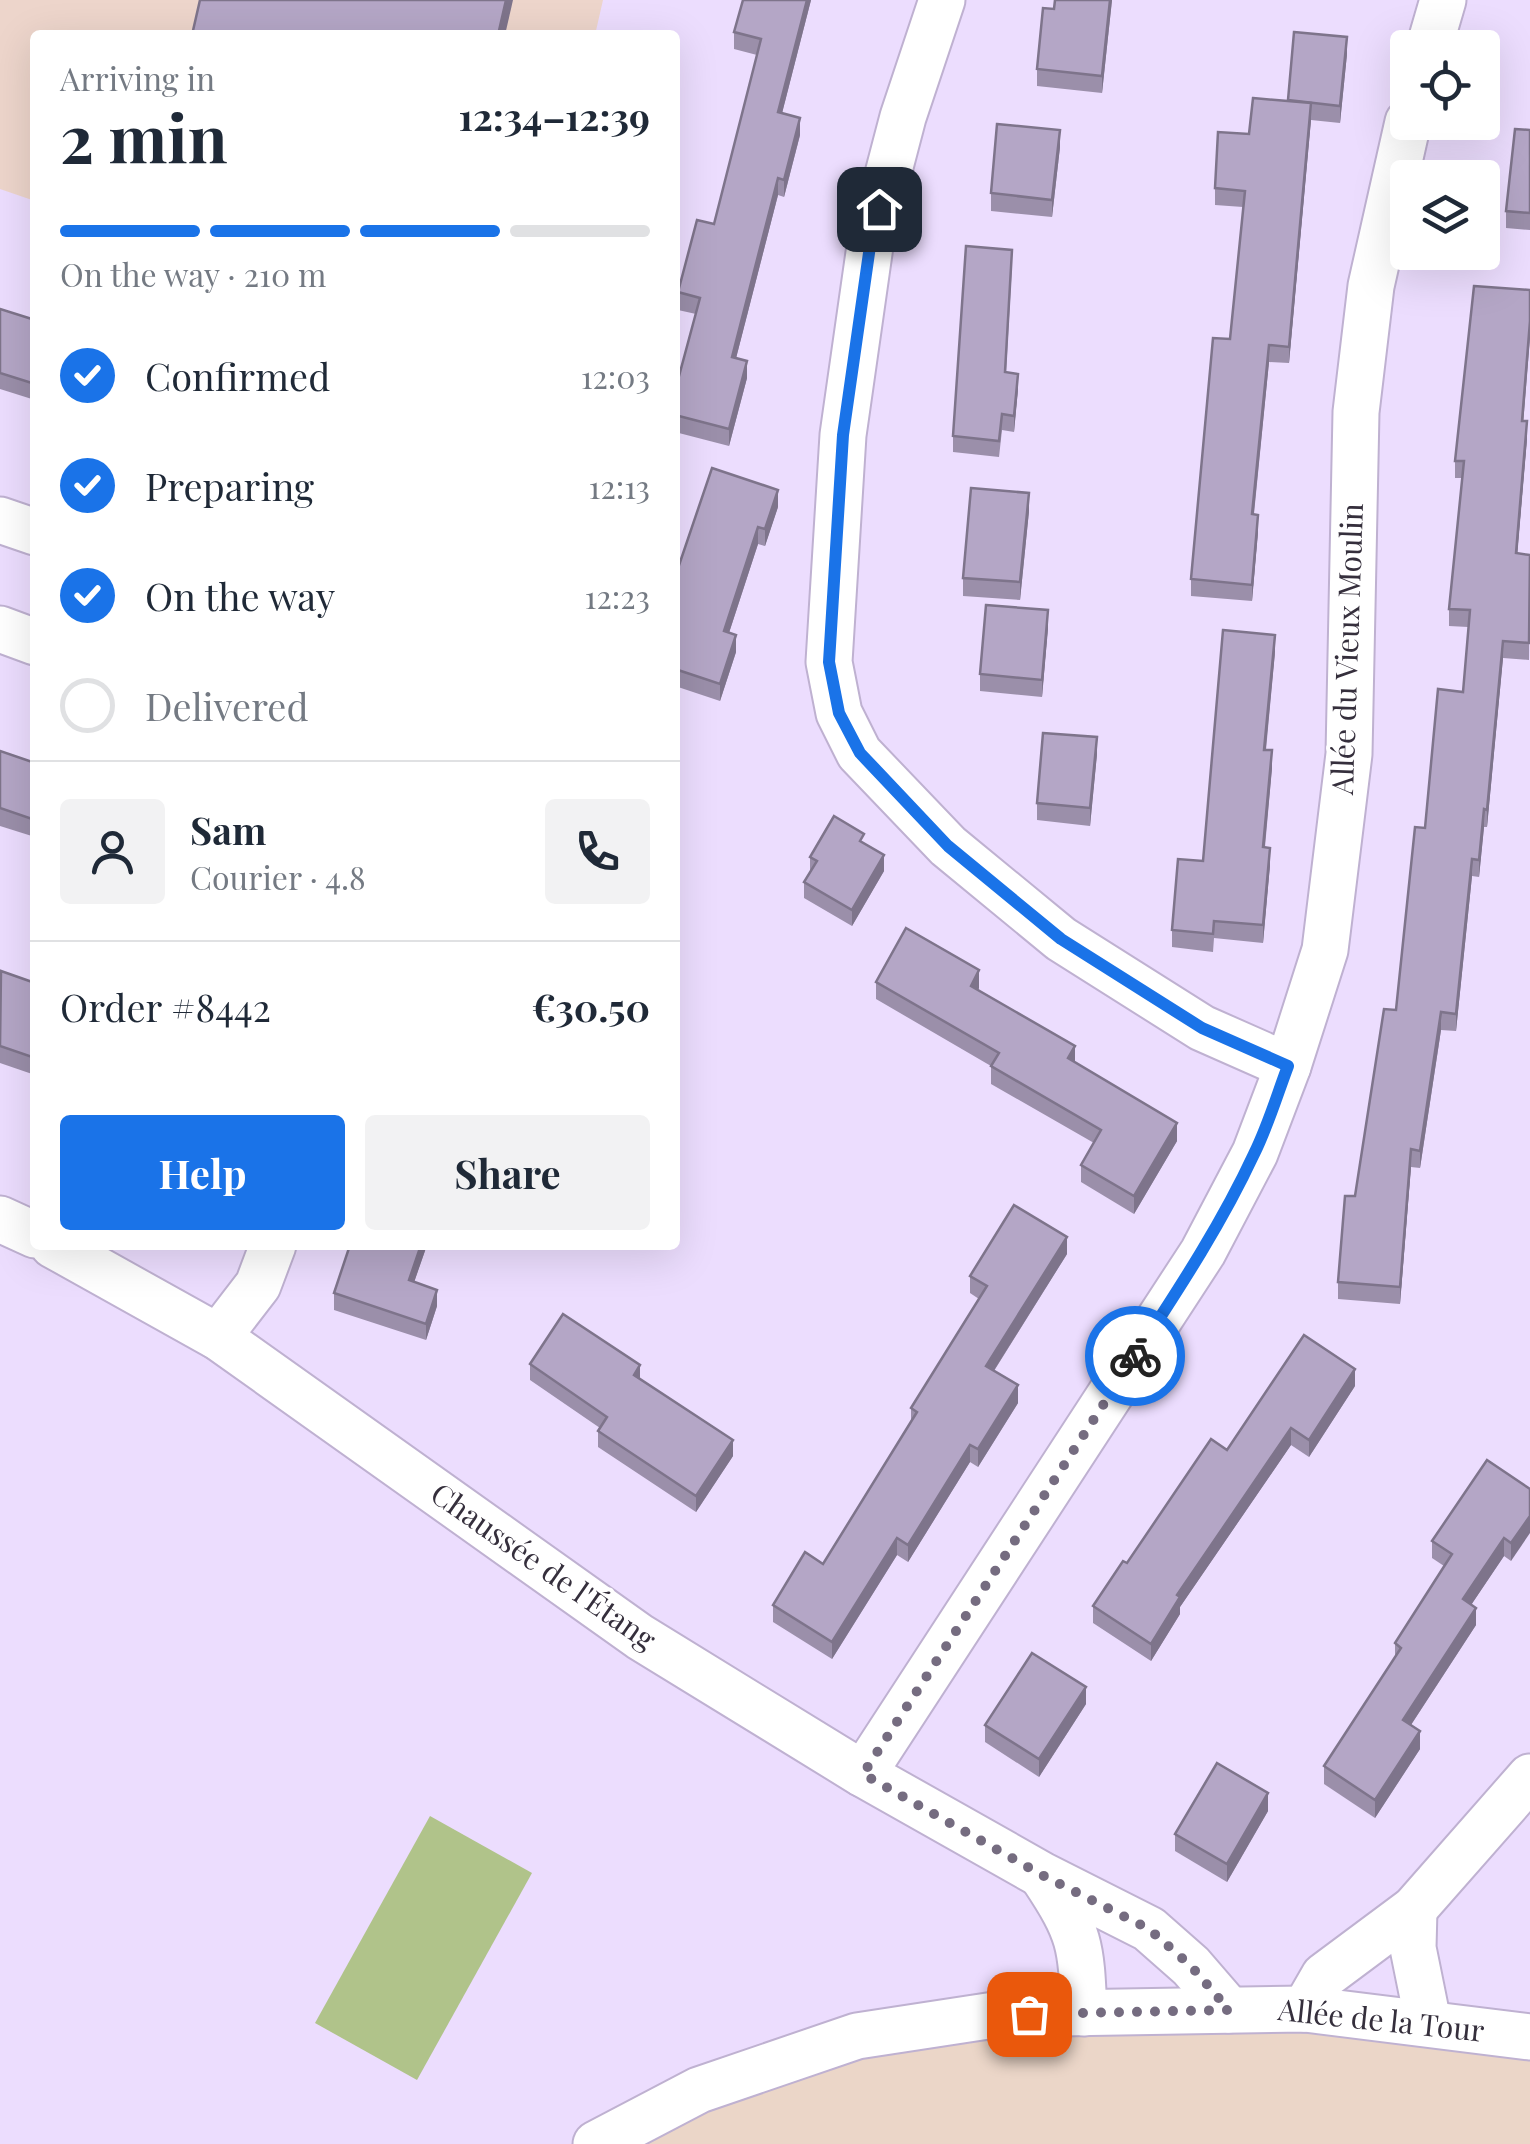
<!DOCTYPE html>
<meta charset="utf-8">
<style>
body{margin:0;font-family:"Playfair Display",serif;background:#f2f2f3;color:#1f2937;height:100vh;display:flex;flex-direction:column;font-size:38px;white-space:nowrap}
*{box-sizing:border-box;margin:0}
p{font-size:32px;color:#747a83}
.icon{flex:none;width:55px;height:55px;fill:none;stroke:currentColor;stroke-width:2;stroke-linecap:round;stroke-linejoin:round}
.map{position:relative;flex:1;overflow:hidden}
.panel{position:absolute;left:30px;top:30px;width:650px;height:1220px;display:flex;flex-direction:column;background:#fff;border-radius:10px;box-shadow:0 10px 40px #0002}
.panel>*{flex:none}
.buttons{position:absolute;left:1390px;top:30px;display:grid;gap:20px}
.buttons a{display:grid;place-items:center;width:110px;height:110px;border-radius:10px;background:#fff;box-shadow:0 10px 40px #0002;font-size:50px}
.pin{position:absolute;display:grid;place-items:center;width:85px;height:85px;color:#fff;margin:-42px;border-radius:20px;box-shadow:0 5px 15px #0006}
.courier{position:absolute;display:grid;place-items:center;width:100px;height:100px;margin:-50px;border:8px solid #1a73e8;border-radius:50%;background:#fff;color:#222;box-shadow:0 2px 12px #0007}
.summary em{font-style:normal;font-weight:700}
.summary div{display:flex;flex-direction:column-reverse}
.summary{display:flex;align-items:center;justify-content:space-between;height:170px;padding:0 30px}
h1{font-size:65px;font-weight:700;line-height:75px}
.bar{display:grid;grid-template-columns:repeat(4,1fr);gap:15px 10px;align-content:center;height:120px;padding:0 30px}
.bar i{height:12px;border-radius:8px;background:#e0e1e3}
.bar .active{background:#1a73e8}
.bar p{grid-column:span 4}
.line{display:flex;align-items:center;gap:25px;padding:0 30px;border-top:2px solid #e0e1e3}
.line div{flex:1}
.round{display:grid;place-items:center;flex:none;width:105px;height:105px;border-radius:10px;background:#f2f2f3}
ol{padding:0 30px;list-style:none}
li{display:flex;align-items:center;gap:30px;height:110px}
li p{margin-inline-start:auto}
li .icon{padding:10px;border-radius:50%;background:#1a73e8;color:#fff;stroke-width:4}
li:last-child{color:#747a83}
li i{width:55px;height:55px;border:5px solid #e0e1e3;border-radius:50%}
.button{display:flex;gap:20px;margin-top:auto;padding:20px 30px}
.button a{flex:1;height:115px;border-radius:10px;background:#1a73e8;color:#fff;font-size:40px;font-weight:700;line-height:115px;text-align:center}
.button a+a{background:#f2f2f3;color:#1f2937}
.map>svg:first-child{display:block}
.commercial{fill:#ebd6c8}
.industrial{fill:#edd5cb}
.green{fill:#b0c38a}
.lines{fill:none;stroke-linecap:round;stroke-linejoin:round}
.street-casing{stroke:#bfb1d1;stroke-width:49}
.street{stroke:#fff;stroke-width:45}
.wall{fill:#9b8faa}
.shaded-wall{fill:#7e748b}
.building{fill:#b4a6c6;stroke:#7e748b;stroke-width:2.5}
.done{stroke:#756c80;stroke-width:10;stroke-dasharray:0 18}
.route{stroke:#1a73e8;stroke-width:12}
.labels{text-anchor:middle;stroke-width:8;stroke-linejoin:round;paint-order:stroke}
.street-label{font-size:30px;fill:#352f3c;stroke:#fff}
</style>
<div class="map">
<svg width="1530" height="2144" viewBox="0 0 1530 2144">
<rect width="100%" height="100%" fill="#ecddfe"/>
<polygon class="commercial" points="1001,2014 1530,2037 1530,2144 596,2144 699,2090"/>
<polygon class="industrial" points="0,0 603,0 595,35 35,35 35,201 0,189"/>
<polygon class="green" points="430,1816 532,1873 417,2080 315,2023"/>
<g class="lines">
<defs>
<g id="street">
<polyline points="942,0 903,117 871,239 843,435 829,662 839,713 859,753 948,846 1061,939 1202,1028 1288,1066"/>
<polyline points="1429,48 1443,0"/>
<polyline points="0,520 35,532"/>
<polyline points="0,629 35,642"/>
<polyline points="0,1219 35,1235"/>
<polyline points="53,1245 218,1337 640,1637 863,1774 1042,1875 1149,1929 1191,1966 1229,2010"/>
<polyline points="218,1337 258,1285 273,1245"/>
<polyline points="863,1774 1203,1252 1255,1153 1288,1066 1325,950 1349,754 1356,412 1371,286 1408,122"/>
<path d="M1043,1877c38,57 38,68 41,136"/>
<polyline points="1414,1909 1413,1948 1428,2022"/>
<polyline points="1305,2009 1324,1976 1414,1909 1530,1777"/>
<polyline points="596,2144 699,2090 857,2036 1001,2014 1305,2009 1530,2037"/>
</g>
</defs>
<use href="#street" class="street-casing"/>
<use href="#street" class="street"/>
</g>
<g class="wall">
<polygon points="743,0 811,0 782,113 800,135 784,197 778,195 736,358 747,378 729,446 675,432 675,391 696,314 678,310 678,292 714,224 757,55 734,49 734,32"/>
<polygon points="1055,0 1112,0 1102,93 1037,86 1037,69 1054,9"/>
<polygon points="1347,54 1340,123 1311,120 1289,363 1269,362 1254,514 1258,532 1252,601 1191,596 1191,579 1230,339 1243,207 1215,205 1215,188 1249,134"/>
<polygon points="1530,130 1530,230 1506,228 1506,211"/>
<polygon points="1060,147 1052,217 991,211 991,193"/>
<polygon points="1012,265 1006,373 1018,389 1014,432 1002,430 999,457 953,452 953,436"/>
<polygon points="0,309 35,320 35,400 0,389"/>
<polygon points="1523,421 1527,439 1517,553 1530,555 1529,660 1503,658 1487,827 1484,827 1479,877 1472,876 1456,1031 1441,1030 1420,1168 1411,1167 1400,1304 1338,1299 1338,1282 1355,1196 1396,1010 1425,828 1463,692 1468,627 1449,626 1449,609 1462,478 1455,478 1455,461"/>
<polygon points="778,507 765,546 758,544 729,633 736,652 720,701 675,686 675,577"/>
<polygon points="1029,511 1020,600 963,596 963,578"/>
<polygon points="1048,628 1042,697 980,691 980,674"/>
<polygon points="1275,652 1266,750 1272,768 1265,847 1270,865 1263,943 1214,938 1213,952 1172,947 1172,930 1203,861"/>
<polygon points="0,751 35,763 35,837 0,826"/>
<polygon points="1097,754 1090,826 1037,820 1037,803"/>
<polygon points="864,843 884,871 852,926 804,898 804,882 810,873 810,857"/>
<polygon points="0,973 35,983 35,1075 0,1063"/>
<polygon points="876,982 979,988 978,990 1177,1141 1134,1214 1081,1182 1081,1165 1094,1143 991,1084 991,1066 876,999"/>
<polygon points="427,1245 414,1282 437,1306 426,1340 334,1310 334,1293"/>
<polygon points="1067,1254 994,1371 1018,1403 978,1467 970,1462 908,1562 897,1555 832,1659 773,1622 773,1605 823,1564 911,1422 911,1408 979,1299 970,1293 970,1276"/>
<polygon points="530,1364 640,1379 733,1456 696,1512 598,1447 598,1431 600,1428 530,1380"/>
<polygon points="1355,1386 1309,1457 1291,1445 1180,1607 1180,1614 1151,1661 1093,1623 1093,1606 1227,1450"/>
<polygon points="1530,1489 1511,1561 1504,1556 1471,1605 1476,1625 1411,1725 1420,1749 1375,1818 1324,1784 1324,1766 1395,1658 1395,1643 1444,1566 1432,1558 1432,1541"/>
<polygon points="1086,1704 1039,1777 985,1742 985,1725"/>
<polygon points="1268,1811 1227,1882 1175,1851 1175,1834"/>
</g>
<g class="shaded-wall">
<polygon points="506,0 513,0 505,35 498,35"/>
<polygon points="807,0 811,0 778,129 778,112"/>
<polygon points="1110,0 1112,0 1102,93 1102,76"/>
<polygon points="1347,37 1347,54 1340,123 1340,106"/>
<polygon points="1311,103 1311,120 1289,363 1289,347"/>
<polygon points="800,118 800,135 784,197 784,180"/>
<polygon points="1060,130 1060,147 1052,217 1052,200"/>
<polygon points="778,178 778,195 732,374 732,357"/>
<polygon points="1530,321 1530,338 1522,438 1522,421"/>
<polygon points="1269,345 1269,362 1252,531 1252,514"/>
<polygon points="747,361 747,378 729,446 729,429"/>
<polygon points="1018,374 1018,389 1014,432 1014,416"/>
<polygon points="1527,421 1527,439 1516,570 1516,553"/>
<polygon points="778,490 778,507 765,546 765,529"/>
<polygon points="1029,493 1029,511 1020,600 1020,582"/>
<polygon points="1258,515 1258,532 1252,601 1252,585"/>
<polygon points="758,527 758,544 724,648 724,631"/>
<polygon points="1048,610 1048,628 1042,697 1042,680"/>
<polygon points="736,635 736,652 720,701 720,684"/>
<polygon points="1275,635 1275,652 1264,767 1264,750"/>
<polygon points="1503,641 1503,658 1487,827 1487,810"/>
<polygon points="1097,737 1097,754 1090,826 1090,808"/>
<polygon points="1272,750 1272,768 1263,864 1263,847"/>
<polygon points="1484,809 1484,827 1479,877 1479,860"/>
<polygon points="1270,848 1270,865 1263,943 1263,925"/>
<polygon points="884,855 884,871 852,926 852,910"/>
<polygon points="1472,859 1472,876 1456,1031 1456,1014"/>
<polygon points="979,970 979,988 971,1003 971,986"/>
<polygon points="1441,1012 1441,1030 1420,1168 1420,1151"/>
<polygon points="1075,1046 1075,1063 1068,1058"/>
<polygon points="1177,1123 1177,1141 1134,1214 1134,1196"/>
<polygon points="1411,1149 1411,1167 1400,1304 1400,1287"/>
<polygon points="1067,1237 1067,1254 986,1383 986,1366"/>
<polygon points="421,1245 427,1245 409,1297 409,1280"/>
<polygon points="437,1290 437,1306 426,1340 426,1324"/>
<polygon points="640,1365 640,1381 634,1375"/>
<polygon points="1355,1369 1355,1386 1309,1457 1309,1440"/>
<polygon points="1018,1385 1018,1403 978,1467 978,1449"/>
<polygon points="1291,1428 1291,1445 1180,1607 1180,1614 1151,1661 1151,1644 1177,1595"/>
<polygon points="733,1440 733,1456 696,1512 696,1496"/>
<polygon points="970,1445 970,1462 908,1562 908,1545"/>
<polygon points="1530,1516 1530,1533 1511,1561 1511,1543"/>
<polygon points="897,1538 897,1555 832,1659 832,1642"/>
<polygon points="1504,1538 1504,1556 1463,1617 1463,1599"/>
<polygon points="1476,1608 1476,1625 1403,1737 1403,1720"/>
<polygon points="1086,1687 1086,1704 1039,1777 1039,1759"/>
<polygon points="1420,1731 1420,1749 1375,1818 1375,1800"/>
<polygon points="1268,1793 1268,1811 1227,1882 1227,1864"/>
</g>
<g class="building">
<polygon points="200,0 506,0 498,35 192,35"/>
<polygon points="743,0 807,0 778,112 800,118 784,180 778,178 732,357 747,361 729,429 675,415 675,391 700,298 678,292 697,220 714,224 761,39 734,32"/>
<polygon points="1055,0 1110,0 1102,76 1037,69 1043,8 1054,9"/>
<polygon points="1294,32 1347,37 1340,106 1288,100"/>
<polygon points="1253,98 1311,103 1289,347 1269,345 1252,514 1258,515 1252,585 1191,579 1213,338 1230,339 1245,191 1215,188 1218,132 1249,134"/>
<polygon points="997,124 1060,130 1052,200 991,193"/>
<polygon points="1515,129 1530,130 1530,213 1506,211"/>
<polygon points="966,246 1012,250 1005,372 1018,374 1014,416 1002,414 999,441 953,436"/>
<polygon points="1474,286 1530,290 1530,321 1522,421 1527,421 1516,553 1530,555 1529,643 1503,641 1487,810 1484,809 1479,860 1472,859 1456,1014 1441,1012 1420,1151 1411,1149 1400,1287 1338,1282 1345,1196 1355,1196 1384,1009 1396,1010 1415,827 1425,828 1438,689 1463,692 1470,610 1449,609 1464,461 1455,461"/>
<polygon points="0,309 35,320 35,384 0,373"/>
<polygon points="712,468 778,490 765,529 758,527 724,631 736,635 720,684 675,669 675,577"/>
<polygon points="971,488 1029,493 1020,582 963,578"/>
<polygon points="986,605 1048,610 1042,680 980,674"/>
<polygon points="1223,630 1275,635 1264,750 1272,750 1263,847 1270,848 1263,925 1214,921 1213,934 1172,930 1178,859 1203,861"/>
<polygon points="1043,733 1097,737 1090,808 1037,803"/>
<polygon points="0,751 35,763 35,820 0,808"/>
<polygon points="834,816 864,834 860,841 884,855 852,910 804,882 817,861 810,857"/>
<polygon points="906,928 979,970 971,986 1075,1046 1068,1058 1177,1123 1134,1196 1081,1165 1101,1130 991,1066 999,1053 876,982"/>
<polygon points="1,971 35,983 35,1058 0,1046"/>
<polygon points="1014,1205 1067,1237 986,1366 1018,1385 978,1449 970,1445 908,1545 897,1538 832,1642 773,1605 805,1552 823,1564 917,1412 911,1408 987,1286 970,1276"/>
<polygon points="350,1245 421,1245 409,1280 437,1290 426,1324 334,1293"/>
<polygon points="563,1314 640,1365 634,1375 733,1440 696,1496 598,1431 607,1417 530,1364"/>
<polygon points="1304,1335 1355,1369 1309,1440 1291,1428 1177,1595 1180,1597 1151,1644 1093,1606 1123,1561 1127,1563 1211,1439 1227,1450"/>
<polygon points="1487,1460 1530,1489 1530,1516 1511,1543 1504,1538 1463,1599 1476,1608 1403,1720 1420,1731 1375,1800 1324,1766 1401,1648 1395,1643 1452,1554 1432,1541"/>
<polygon points="1032,1653 1086,1687 1039,1759 985,1725"/>
<polygon points="1217,1763 1268,1793 1227,1864 1175,1834"/>
</g>
<g class="lines">
<polyline class="done" points="1029,2014 1229,2010 1191,1966 1149,1929 1042,1875 863,1774 1135,1356"/>
<path class="route" d="M879,209l-8,30 -28,196 -14,227 10,51 21,40 88,93 113,93 141,89 86,38c-11,29 -20,60 -34,88 -33,71 -76,136 -119,202"/>
</g>
<g class="labels">
<g class="street-label">
<text transform="translate(1348 649) rotate(-88)" y="10">Allée du Vieux Moulin</text>
<text transform="translate(543 1567) rotate(35)" y="10">Chaussée de l'Étang</text>
<text transform="translate(1381 2021) rotate(6)" y="10">Allée de la Tour</text>
</g>
</g>
</svg>
<div class="buttons">
<a><svg class="icon" aria-label="locate" viewBox="0 0 24 24"><circle cx="12" cy="12" r="6"/><path d="M12 2v4M12 18v4M2 12h4M18 12h4"/></svg></a>
<a><svg class="icon" aria-label="layers" viewBox="0 0 24 24"><path d="M12 4l9 5-9 5-9-5zM3 14l9 5 9-5"/></svg></a>
</div>
<div class="pin" style="left:1029px;top:2014px;background:#ea580c"><svg class="icon" aria-label="bag" viewBox="0 0 24 24"><path d="M5 8h14l-1 12H6zM9 8a3 3 0 0 1 6 0"/></svg></div>
<div class="pin" style="left:879px;top:209px;background:#1f2937"><svg class="icon" aria-label="home" viewBox="0 0 24 24"><path d="M3 11l9-7 9 7M6 9v11h12V9"/></svg></div>
<div class="courier" style="left:1135px;top:1356px"><svg class="icon" aria-label="bike" viewBox="0 0 24 24"><circle cx="6" cy="16" r="4"/><circle cx="18" cy="16" r="4"/><path d="M6 16l4-8h5l3 8M10 8l3 8H6M13 5h3"/></svg></div>
<section class="panel">
<div class="summary"><div><h1>2 min</h1><p>Arriving in</p></div><em>12:34–12:39</em></div>
<div class="bar"><i class="active"></i><i class="active"></i><i class="active"></i><i></i><p>On the way · 210 m</p></div>
<ol>
<li><svg class="icon" aria-label="check" viewBox="0 0 24 24"><path d="M5 12l5 5 9-10"/></svg>Confirmed<p>12:03</p></li>
<li><svg class="icon" aria-label="check" viewBox="0 0 24 24"><path d="M5 12l5 5 9-10"/></svg>Preparing<p>12:13</p></li>
<li><svg class="icon" aria-label="check" viewBox="0 0 24 24"><path d="M5 12l5 5 9-10"/></svg>On the way<p>12:23</p></li>
<li><i></i>Delivered</li>
</ol>
<div class="line" style="height:180px"><a class="round"><svg class="icon" aria-label="person" viewBox="0 0 24 24"><circle cx="12" cy="8" r="4"/><path d="M4 21q1-7 8-7t8 7"/></svg></a><div><b>Sam</b><p>Courier · 4.8</p></div><a class="round"><svg class="icon" aria-label="phone" viewBox="0 0 24 24"><path d="M5 4h4l2 5-3 2q2 4 5 5l2-3 5 2v4C11 20 4 13 5 4z"/></svg></a></div>
<div class="line" style="height:130px"><div>Order #8442</div><b>€30.50</b></div>
<div class="button"><a>Help</a><a>Share</a></div>
</section>
</div>
